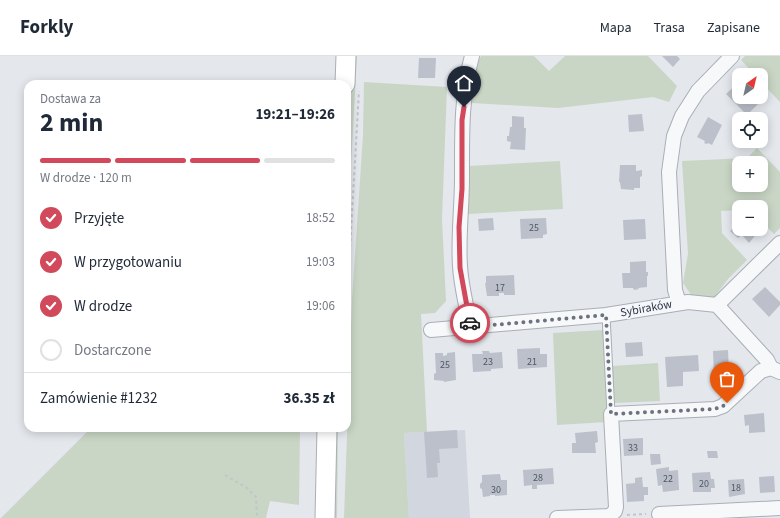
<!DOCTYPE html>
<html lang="pl">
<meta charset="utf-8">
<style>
body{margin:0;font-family:"Source Sans 3",sans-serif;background:#f2f2f3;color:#1f2937;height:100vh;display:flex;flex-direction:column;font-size:15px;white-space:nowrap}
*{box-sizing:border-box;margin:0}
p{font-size:13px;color:#747a83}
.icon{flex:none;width:22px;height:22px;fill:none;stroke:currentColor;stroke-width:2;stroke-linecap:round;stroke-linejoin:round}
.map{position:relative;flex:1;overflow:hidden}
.panel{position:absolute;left:24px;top:24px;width:327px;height:352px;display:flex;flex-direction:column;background:#fff;border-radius:12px;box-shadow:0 2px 10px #0003}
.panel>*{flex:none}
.needle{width:26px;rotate:34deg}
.tools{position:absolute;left:732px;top:12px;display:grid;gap:8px}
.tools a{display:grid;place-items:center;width:36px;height:36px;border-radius:8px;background:#fff;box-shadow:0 2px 10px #0003;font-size:20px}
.pin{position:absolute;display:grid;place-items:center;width:34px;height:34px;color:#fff;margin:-41px -17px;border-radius:50% 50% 50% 0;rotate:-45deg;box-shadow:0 0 4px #0007}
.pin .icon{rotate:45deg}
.courier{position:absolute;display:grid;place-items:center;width:40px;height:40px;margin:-20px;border:3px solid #d1495b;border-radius:50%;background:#fff;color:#222;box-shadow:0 1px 5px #0007}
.head em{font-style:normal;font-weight:700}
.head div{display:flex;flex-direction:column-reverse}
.head{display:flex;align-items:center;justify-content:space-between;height:68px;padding:0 16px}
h1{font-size:26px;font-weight:700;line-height:30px}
.bar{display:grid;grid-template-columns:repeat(4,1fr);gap:6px 4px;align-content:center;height:48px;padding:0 16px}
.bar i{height:5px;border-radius:3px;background:#e0e1e3}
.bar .on{background:#d1495b}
.bar p{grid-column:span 4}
.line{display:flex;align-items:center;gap:10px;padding:0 16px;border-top:1px solid #e0e1e3}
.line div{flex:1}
ol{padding:0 16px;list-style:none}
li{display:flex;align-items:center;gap:12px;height:44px}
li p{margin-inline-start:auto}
li .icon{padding:4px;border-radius:50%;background:#d1495b;color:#fff;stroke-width:4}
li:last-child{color:#747a83}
li i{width:22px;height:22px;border:2px solid #e0e1e3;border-radius:50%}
header{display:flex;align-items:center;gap:24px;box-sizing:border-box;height:56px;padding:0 20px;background:#fff;border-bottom:1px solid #e0e1e3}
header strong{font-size:19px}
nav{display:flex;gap:22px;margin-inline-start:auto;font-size:14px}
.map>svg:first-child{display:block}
.built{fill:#d2d6de}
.green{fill:#c9d6c5;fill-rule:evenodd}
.building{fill:#bbc0ca}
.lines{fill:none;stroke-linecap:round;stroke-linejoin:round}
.lane-casing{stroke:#a9aeb7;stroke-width:9}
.street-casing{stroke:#a9aeb7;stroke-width:16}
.secondary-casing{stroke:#a9aeb7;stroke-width:21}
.path{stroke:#c2c5cb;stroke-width:2;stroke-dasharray:3 3;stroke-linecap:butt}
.lane{stroke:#f7f8fa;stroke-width:7}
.street{stroke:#f7f8fa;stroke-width:14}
.secondary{stroke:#fff;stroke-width:19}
.done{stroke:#6c737f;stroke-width:4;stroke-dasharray:0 7.2}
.route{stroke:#d1495b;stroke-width:5}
.labels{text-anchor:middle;stroke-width:3.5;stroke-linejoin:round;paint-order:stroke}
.number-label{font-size:10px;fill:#4f5766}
.street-label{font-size:12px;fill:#2b3445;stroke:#f4f6f9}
</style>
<header>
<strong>Forkly</strong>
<nav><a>Mapa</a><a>Trasa</a><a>Zapisane</a></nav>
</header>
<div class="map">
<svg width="780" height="462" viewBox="0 0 780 462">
<rect width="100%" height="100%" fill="#e4e7ec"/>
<polygon class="built" points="465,374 470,462 409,462 404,377"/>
<g class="green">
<polygon points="352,0 357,0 347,183 347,89"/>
<polygon points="481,0 534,0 549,15 565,0 648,0 677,30 669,46 653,41 558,52 472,47 473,16"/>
<polygon points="745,0 780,0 780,46 761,26 761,19 755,19 741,4"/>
<polygon points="364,26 447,31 442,163 446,245 435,257 421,258 427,376 404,377 409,462 344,462 352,244 363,79"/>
<path d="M757,92l23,24v56l-6,6 -13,-13v-14h-22v3l-18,1 1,22 25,27 -19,19 -15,20 -21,-3 -9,-13 5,-29 -6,-93 65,-3zM739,107h22v22h-22z"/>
<polygon points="560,105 563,153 467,158 469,110"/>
<polygon points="603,274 607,366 557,369 553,277"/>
<polygon points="658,307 660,345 615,347 612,310"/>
<polygon points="91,372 300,372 299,449 270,445 266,462 1,462"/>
<polygon points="333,372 338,372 337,462 332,462"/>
</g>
<g class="building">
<polygon points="662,0 677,0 680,3 673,11"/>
<polygon points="419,2 436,2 435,22 418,22"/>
<polygon points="739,26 739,41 761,41 761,37 765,41 747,59 726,38"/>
<polygon points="642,58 644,75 629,76 628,59"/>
<polygon points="512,60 524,61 524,72 526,72 525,94 510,93 511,86 507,85 507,80 509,80 510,71 512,71"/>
<polygon points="708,61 722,69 712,89 708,87 707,88 704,87 705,85 697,81"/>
<polygon points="620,109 636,109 636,115 642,114 642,120 640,121 640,132 634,132 634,134 621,133 620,126 619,126"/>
<polygon points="493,162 494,174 479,175 478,163"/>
<polygon points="546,162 547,178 543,179 543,182 521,183 520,163"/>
<polygon points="645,163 646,183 624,184 623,164"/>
<polygon points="739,166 739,173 756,173 759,175 749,187 742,179 738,182 730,175"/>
<polygon points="646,205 646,216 648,216 648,220 647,220 647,231 638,232 639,233 634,234 633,232 623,232 622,217 630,217 630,206"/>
<polygon points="514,219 515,239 504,239 504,237 499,237 499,240 487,240 485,227 486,227 486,220"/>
<polygon points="765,231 780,246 780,249 769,261 752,243"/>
<polygon points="642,286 643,300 626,301 625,287"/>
<polygon points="540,292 540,298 547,298 547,311 518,313 517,293"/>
<polygon points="728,294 729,318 714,319 713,295"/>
<polygon points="482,295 489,295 490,297 502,296 503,312 491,313 491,315 473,316 472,298 483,298"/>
<polygon points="455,296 456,324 444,326 444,325 434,324 434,318 436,317 435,297 443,297 443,300 447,299 447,297"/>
<polygon points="698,299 699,315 683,316 683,330 667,331 665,301"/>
<polygon points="764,357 765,376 749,377 749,369 745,370 744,359"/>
<polygon points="457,374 458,392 439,393 440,407 437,407 438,421 427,422 424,376"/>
<polygon points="597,375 598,386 595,387 596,397 572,397 572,387 576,387 575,377"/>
<polygon points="643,382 643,399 624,400 623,383"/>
<polygon points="707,395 717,395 718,402 708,402"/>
<polygon points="650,398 660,398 661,408 651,409"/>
<polygon points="669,411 669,415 678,414 679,434 663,436 662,429 658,430 656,413"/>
<polygon points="553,412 554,428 537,429 537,433 532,433 532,429 524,430 523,414"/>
<polygon points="710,416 711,423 714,423 715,432 711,432 711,436 693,436 692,417"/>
<polygon points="500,418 501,424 507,424 507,439 495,440 495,439 490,439 490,440 483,441 482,433 480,432 480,428 482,426 482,419"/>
<polygon points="774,420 775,436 760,437 759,421"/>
<polygon points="642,421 643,431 648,431 648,439 644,439 644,445 627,446 626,428 635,427 635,422"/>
<polygon points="744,423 745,438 729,441 728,424"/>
</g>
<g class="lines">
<defs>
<polyline id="lane" points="606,259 611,358"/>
<g id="street">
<polyline points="679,247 675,234 669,116 674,80 682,60 698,35 732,0"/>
<polyline points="717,249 780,187"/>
<path d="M470,271c-3,-20 -9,-41 -10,-61 -2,-29 2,-59 2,-88 0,-41 -1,-83 10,-122"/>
<polyline points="431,274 606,259 688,246 717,249 767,304 771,312"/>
<polyline points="659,458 780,452"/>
<polyline points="557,462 610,460 615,455 616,451 611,358 715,353 723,350 761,315 771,312 780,316"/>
</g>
<g id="secondary">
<polyline points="345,28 346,0"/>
<polyline points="325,462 327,372"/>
</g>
</defs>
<use href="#lane" class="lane-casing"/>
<use href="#street" class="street-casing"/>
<use href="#secondary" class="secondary-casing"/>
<g class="path">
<polyline points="347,245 359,35"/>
<polyline points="225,419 247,432 256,441 257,462"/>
<polyline points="627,459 646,458"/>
</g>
<use href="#lane" class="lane"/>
<use href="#street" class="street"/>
<use href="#secondary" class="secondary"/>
</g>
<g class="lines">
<polyline class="done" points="470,267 470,271 606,259 611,358 715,353 723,350 727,347"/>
<polyline class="route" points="464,51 462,64 462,133 459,171 460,212 470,267"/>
</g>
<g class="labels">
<g class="number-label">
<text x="534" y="175">25</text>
<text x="500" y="235">17</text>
<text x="488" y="309">23</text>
<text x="532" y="309">21</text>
<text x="445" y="312">25</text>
<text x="633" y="395">33</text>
<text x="538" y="425">28</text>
<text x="668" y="426">22</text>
<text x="704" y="431">20</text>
<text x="736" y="435">18</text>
<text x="496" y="437">30</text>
</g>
<g class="street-label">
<text transform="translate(646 252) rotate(-10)" y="4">Sybiraków</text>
</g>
</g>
</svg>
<div class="tools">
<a><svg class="needle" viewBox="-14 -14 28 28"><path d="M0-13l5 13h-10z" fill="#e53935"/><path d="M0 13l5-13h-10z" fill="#747a83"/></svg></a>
<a><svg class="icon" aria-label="locate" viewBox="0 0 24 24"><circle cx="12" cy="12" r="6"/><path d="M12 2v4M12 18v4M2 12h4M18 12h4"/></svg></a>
<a>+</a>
<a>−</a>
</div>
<div class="pin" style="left:727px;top:347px;background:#ea580c"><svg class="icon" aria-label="bag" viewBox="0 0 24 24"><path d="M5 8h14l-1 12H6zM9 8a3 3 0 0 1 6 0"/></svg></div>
<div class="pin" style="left:464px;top:51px;background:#1f2937"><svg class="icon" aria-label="home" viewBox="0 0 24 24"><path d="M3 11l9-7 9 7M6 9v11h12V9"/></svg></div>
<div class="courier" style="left:470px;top:267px"><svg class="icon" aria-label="car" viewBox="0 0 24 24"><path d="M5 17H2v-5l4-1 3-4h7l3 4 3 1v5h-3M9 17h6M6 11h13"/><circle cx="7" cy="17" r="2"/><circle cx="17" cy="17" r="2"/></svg></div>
<section class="panel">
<div class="head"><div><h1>2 min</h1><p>Dostawa za</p></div><em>19:21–19:26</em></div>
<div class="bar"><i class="on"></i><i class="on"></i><i class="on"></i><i></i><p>W drodze · 120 m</p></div>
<ol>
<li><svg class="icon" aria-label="check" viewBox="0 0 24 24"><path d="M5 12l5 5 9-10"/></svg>Przyjęte<p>18:52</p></li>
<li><svg class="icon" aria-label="check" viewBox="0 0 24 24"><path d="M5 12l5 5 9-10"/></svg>W przygotowaniu<p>19:03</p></li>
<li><svg class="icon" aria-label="check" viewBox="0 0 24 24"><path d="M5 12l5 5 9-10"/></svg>W drodze<p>19:06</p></li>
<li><i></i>Dostarczone</li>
</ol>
<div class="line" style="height:52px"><div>Zamówienie #1232</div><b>36.35 zł</b></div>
</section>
</div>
